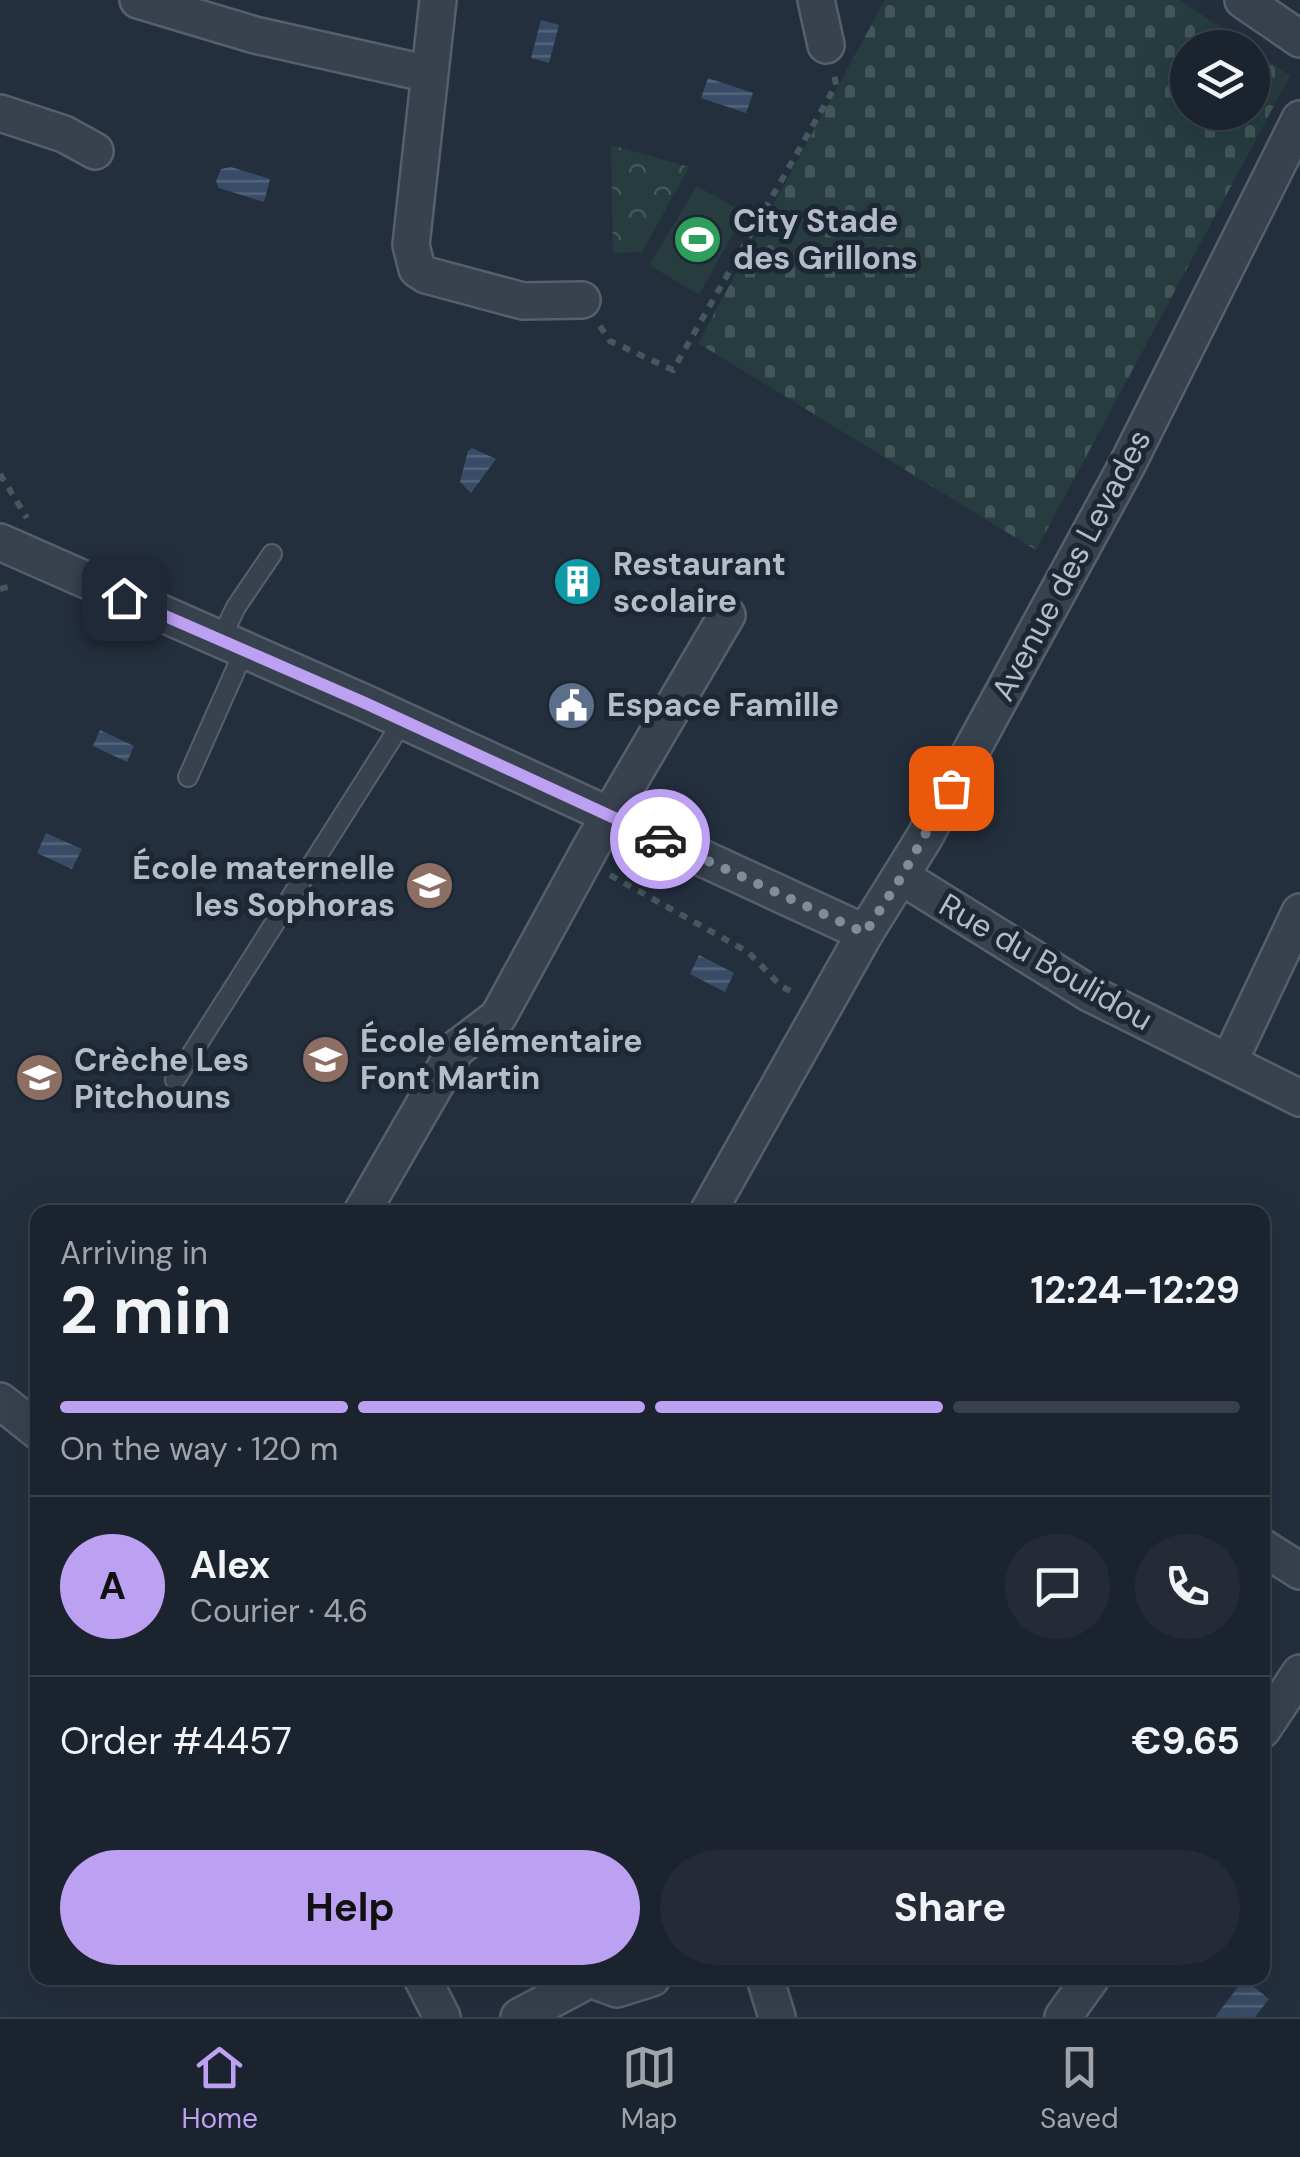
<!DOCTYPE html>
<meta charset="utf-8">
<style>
body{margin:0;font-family:"DM Sans",sans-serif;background:#242b36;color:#f1f3f6;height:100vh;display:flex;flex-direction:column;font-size:38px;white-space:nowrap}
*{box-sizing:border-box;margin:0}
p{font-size:32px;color:#a0a4aa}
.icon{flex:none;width:55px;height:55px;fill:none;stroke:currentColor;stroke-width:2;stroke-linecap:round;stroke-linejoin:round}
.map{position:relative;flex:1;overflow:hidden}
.details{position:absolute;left:30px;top:1205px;width:1240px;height:780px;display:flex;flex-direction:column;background:#1b232e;border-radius:20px;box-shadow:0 10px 40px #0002,0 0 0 2px #39404a}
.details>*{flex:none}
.tools{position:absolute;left:1170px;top:30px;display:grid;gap:20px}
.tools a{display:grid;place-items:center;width:100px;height:100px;border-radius:50%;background:#1b232e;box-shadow:0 10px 40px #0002,0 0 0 2px #39404a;font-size:50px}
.pin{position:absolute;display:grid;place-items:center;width:85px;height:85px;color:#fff;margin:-42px;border-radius:20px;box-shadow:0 5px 15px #0006}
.courier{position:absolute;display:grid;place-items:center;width:100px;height:100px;margin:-50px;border:8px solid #bca0f2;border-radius:50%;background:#fff;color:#222;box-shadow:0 2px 12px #0007}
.summary em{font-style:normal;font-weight:700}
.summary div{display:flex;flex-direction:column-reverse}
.summary{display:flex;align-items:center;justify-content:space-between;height:170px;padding:0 30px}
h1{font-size:65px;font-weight:700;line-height:75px}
.bar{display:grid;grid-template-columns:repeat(4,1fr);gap:15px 10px;align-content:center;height:120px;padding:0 30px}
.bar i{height:12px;border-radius:8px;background:#39404a}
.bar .current{background:#bca0f2}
.bar p{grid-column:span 4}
.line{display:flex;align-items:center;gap:25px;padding:0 30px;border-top:2px solid #39404a}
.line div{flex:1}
.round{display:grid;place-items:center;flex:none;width:105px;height:105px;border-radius:52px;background:#242b36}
.button{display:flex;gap:20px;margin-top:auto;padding:20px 30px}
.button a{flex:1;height:115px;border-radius:60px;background:#bca0f2;color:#111;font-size:40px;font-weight:700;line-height:115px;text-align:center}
.button a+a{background:#242b36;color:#f1f3f6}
.dock{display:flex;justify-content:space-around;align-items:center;height:140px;border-top:2px solid #39404a;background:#1b232e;font-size:28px;color:#a0a4aa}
.dock a{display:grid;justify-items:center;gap:5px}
.dock .current{color:#bca0f2}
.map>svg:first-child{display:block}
.forest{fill:url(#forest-crowns)}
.cemetery{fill:url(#cemetery-stones)}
.garden{fill:#263c3f}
.water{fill:url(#water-rules)}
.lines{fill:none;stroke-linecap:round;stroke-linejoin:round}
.lane-casing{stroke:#565f6c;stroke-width:22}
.street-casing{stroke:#565f6c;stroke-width:40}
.path{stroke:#44595c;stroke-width:6;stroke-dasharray:8 8;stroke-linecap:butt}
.lane{stroke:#38414e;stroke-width:18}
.street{stroke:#38414e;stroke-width:35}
.done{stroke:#828b98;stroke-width:10;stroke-dasharray:0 18}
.route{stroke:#bca0f2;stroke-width:12}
.labels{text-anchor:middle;stroke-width:10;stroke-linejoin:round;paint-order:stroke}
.poi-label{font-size:32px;font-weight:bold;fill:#b4bcc9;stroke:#1d2633;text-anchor:start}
.street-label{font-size:32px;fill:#b4bcc9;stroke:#1d2633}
</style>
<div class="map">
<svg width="1300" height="2017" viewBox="0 0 1300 2017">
<defs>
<pattern id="forest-crowns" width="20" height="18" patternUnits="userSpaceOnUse" patternTransform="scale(2.5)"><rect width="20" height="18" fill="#263c3f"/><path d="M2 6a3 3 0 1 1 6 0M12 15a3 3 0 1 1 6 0" fill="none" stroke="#435659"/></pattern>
<pattern id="cemetery-stones" width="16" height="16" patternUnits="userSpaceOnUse" patternTransform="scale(2.5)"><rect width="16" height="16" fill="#263c3f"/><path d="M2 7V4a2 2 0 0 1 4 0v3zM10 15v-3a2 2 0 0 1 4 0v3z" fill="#435659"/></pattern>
<pattern id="water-rules" width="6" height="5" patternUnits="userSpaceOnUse" patternTransform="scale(2.5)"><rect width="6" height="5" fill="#394c67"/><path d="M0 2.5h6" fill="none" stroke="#53647b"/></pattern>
</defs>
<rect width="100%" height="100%" fill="#242f3e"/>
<polygon class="forest" points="611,145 689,167 642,252 613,253"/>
<polygon class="cemetery" points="885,0 1180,0 1249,47 1188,48 1188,112 1252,112 1253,50 1290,76 1036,550 698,343"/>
<polygon class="garden" points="697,186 745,213 699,295 649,265"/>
<g class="water">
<polygon points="541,20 559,25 549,63 531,58"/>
<polygon points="708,78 753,93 746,113 701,98"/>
<polygon points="231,167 270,179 264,202 219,188 216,181 221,169"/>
<polygon points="472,448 496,459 471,493 460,482 468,451"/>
<polygon points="100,730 134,746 127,762 93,746"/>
<polygon points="46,833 82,849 72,869 37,853"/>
<polygon points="699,955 734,973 725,992 690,974"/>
<polygon points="1244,1979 1269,1999 1255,2017 1215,2017"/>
</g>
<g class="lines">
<defs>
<g id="lane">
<polyline points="220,640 236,607 272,554"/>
<polyline points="188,777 244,651"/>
<polyline points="175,1080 403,721"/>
</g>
<g id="street">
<polyline points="138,0 255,35 429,74"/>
<polyline points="438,0 411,245 417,269 426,275 523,301 582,300"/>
<polyline points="816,0 826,45"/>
<polyline points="1243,0 1300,39"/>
<polyline points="0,113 64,134 95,151"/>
<polyline points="0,542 365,703 865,933"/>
<polyline points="902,877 1089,993 1300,1098"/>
<polyline points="1229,1062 1300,912"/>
<polyline points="362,1212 456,1049 498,1017 591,847 727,615"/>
<polyline points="708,1212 865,933 924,838 1128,463 1300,119"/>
<polyline points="0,1401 38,1431"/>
<polyline points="1262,1547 1300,1571"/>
<polyline points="1262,1730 1300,1673"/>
<polyline points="422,1978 442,2017"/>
<polyline points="765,1978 777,2017"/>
<polyline points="519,2017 590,1979 617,1989 652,1978"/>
<polyline points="1063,2017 1091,1978"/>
</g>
</defs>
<use href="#lane" class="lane-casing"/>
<use href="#street" class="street-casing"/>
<g class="path">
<polyline points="600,326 610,341 673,370 836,85 834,74"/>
<polyline points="0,474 27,518"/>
<polyline points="0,589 15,585"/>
<polyline points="610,875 748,952 782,987 793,992"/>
</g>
<use href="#lane" class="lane"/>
<use href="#street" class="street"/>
</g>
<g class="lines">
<polyline class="done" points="660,839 865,933 902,876 951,788"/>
<polyline class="route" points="124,598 365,703 660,839"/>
</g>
<defs>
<symbol id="stadium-disc" viewBox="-11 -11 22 22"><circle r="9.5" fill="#2e9e5b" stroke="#1d2633"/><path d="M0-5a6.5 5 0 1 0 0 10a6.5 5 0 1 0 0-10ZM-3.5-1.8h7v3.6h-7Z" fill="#fff"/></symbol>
<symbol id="building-disc" viewBox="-11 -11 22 22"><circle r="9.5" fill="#0f9aa8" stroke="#1d2633"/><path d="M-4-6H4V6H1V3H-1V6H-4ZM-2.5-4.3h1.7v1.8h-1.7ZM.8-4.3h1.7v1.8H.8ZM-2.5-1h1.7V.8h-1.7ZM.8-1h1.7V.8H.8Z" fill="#fff"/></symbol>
<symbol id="civic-disc" viewBox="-11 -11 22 22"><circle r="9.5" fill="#5c6f8a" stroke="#1d2633"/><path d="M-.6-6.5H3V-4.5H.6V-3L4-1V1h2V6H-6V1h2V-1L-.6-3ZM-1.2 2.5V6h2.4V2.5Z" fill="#fff"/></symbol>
<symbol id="school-disc" viewBox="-11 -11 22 22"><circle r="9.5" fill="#8d6e63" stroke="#1d2633"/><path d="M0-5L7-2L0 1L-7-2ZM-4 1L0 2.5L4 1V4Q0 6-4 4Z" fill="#fff"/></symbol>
</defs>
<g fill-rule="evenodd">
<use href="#stadium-disc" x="670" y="212" width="55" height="55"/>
<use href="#building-disc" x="550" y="554" width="55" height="55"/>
<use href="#civic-disc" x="544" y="678" width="55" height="55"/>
<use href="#school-disc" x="402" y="858" width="55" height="55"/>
<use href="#school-disc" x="298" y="1032" width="55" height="55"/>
<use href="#school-disc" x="12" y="1050" width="55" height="55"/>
</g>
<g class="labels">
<g class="poi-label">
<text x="733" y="232">City Stade<tspan x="733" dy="37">des Grillons</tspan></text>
<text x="613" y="575">Restaurant<tspan x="613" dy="37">scolaire</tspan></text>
<text x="607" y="716">Espace Famille</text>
<text x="395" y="879" text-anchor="end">École maternelle<tspan x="395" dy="37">les Sophoras</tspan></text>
<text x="360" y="1052">École élémentaire<tspan x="360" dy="37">Font Martin</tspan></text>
<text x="74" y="1071">Crèche Les<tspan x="74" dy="37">Pitchouns</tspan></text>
</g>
<g class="street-label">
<text transform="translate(1071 565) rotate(-62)" y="11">Avenue des Levades</text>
<text transform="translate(1046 962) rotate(30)" y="11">Rue du Boulidou</text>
</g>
</g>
</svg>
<div class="tools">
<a><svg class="icon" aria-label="layers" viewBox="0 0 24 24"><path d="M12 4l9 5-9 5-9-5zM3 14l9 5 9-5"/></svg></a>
</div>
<div class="pin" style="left:951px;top:788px;background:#ea580c"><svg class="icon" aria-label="bag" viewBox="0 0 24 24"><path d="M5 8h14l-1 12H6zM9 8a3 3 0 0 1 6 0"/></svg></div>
<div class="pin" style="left:124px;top:598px;background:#1f2937"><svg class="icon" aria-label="home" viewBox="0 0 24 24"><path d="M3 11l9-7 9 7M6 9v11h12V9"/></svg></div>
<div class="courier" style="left:660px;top:839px"><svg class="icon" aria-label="car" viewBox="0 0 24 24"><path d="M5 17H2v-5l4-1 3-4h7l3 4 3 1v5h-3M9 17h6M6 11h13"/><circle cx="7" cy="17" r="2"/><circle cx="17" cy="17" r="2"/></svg></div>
<section class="details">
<div class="summary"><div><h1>2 min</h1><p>Arriving in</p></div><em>12:24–12:29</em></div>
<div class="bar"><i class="current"></i><i class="current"></i><i class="current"></i><i></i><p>On the way · 120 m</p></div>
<div class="line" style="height:180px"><b class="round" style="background:#bca0f2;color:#111">A</b><div><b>Alex</b><p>Courier · 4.6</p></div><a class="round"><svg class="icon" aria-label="chat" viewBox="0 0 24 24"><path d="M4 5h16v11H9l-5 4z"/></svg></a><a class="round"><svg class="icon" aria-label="phone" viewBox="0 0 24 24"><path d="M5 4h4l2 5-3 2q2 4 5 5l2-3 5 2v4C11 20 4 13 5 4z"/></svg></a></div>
<div class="line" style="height:130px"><div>Order #4457</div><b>€9.65</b></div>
<div class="button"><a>Help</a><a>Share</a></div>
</section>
</div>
<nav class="dock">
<a class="current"><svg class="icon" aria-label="home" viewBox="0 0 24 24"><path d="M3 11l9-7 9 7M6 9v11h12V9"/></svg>Home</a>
<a><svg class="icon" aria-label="map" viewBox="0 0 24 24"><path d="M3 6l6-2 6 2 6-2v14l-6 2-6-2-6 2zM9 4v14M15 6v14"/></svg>Map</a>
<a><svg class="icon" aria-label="saved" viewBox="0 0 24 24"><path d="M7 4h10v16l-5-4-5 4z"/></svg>Saved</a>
</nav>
